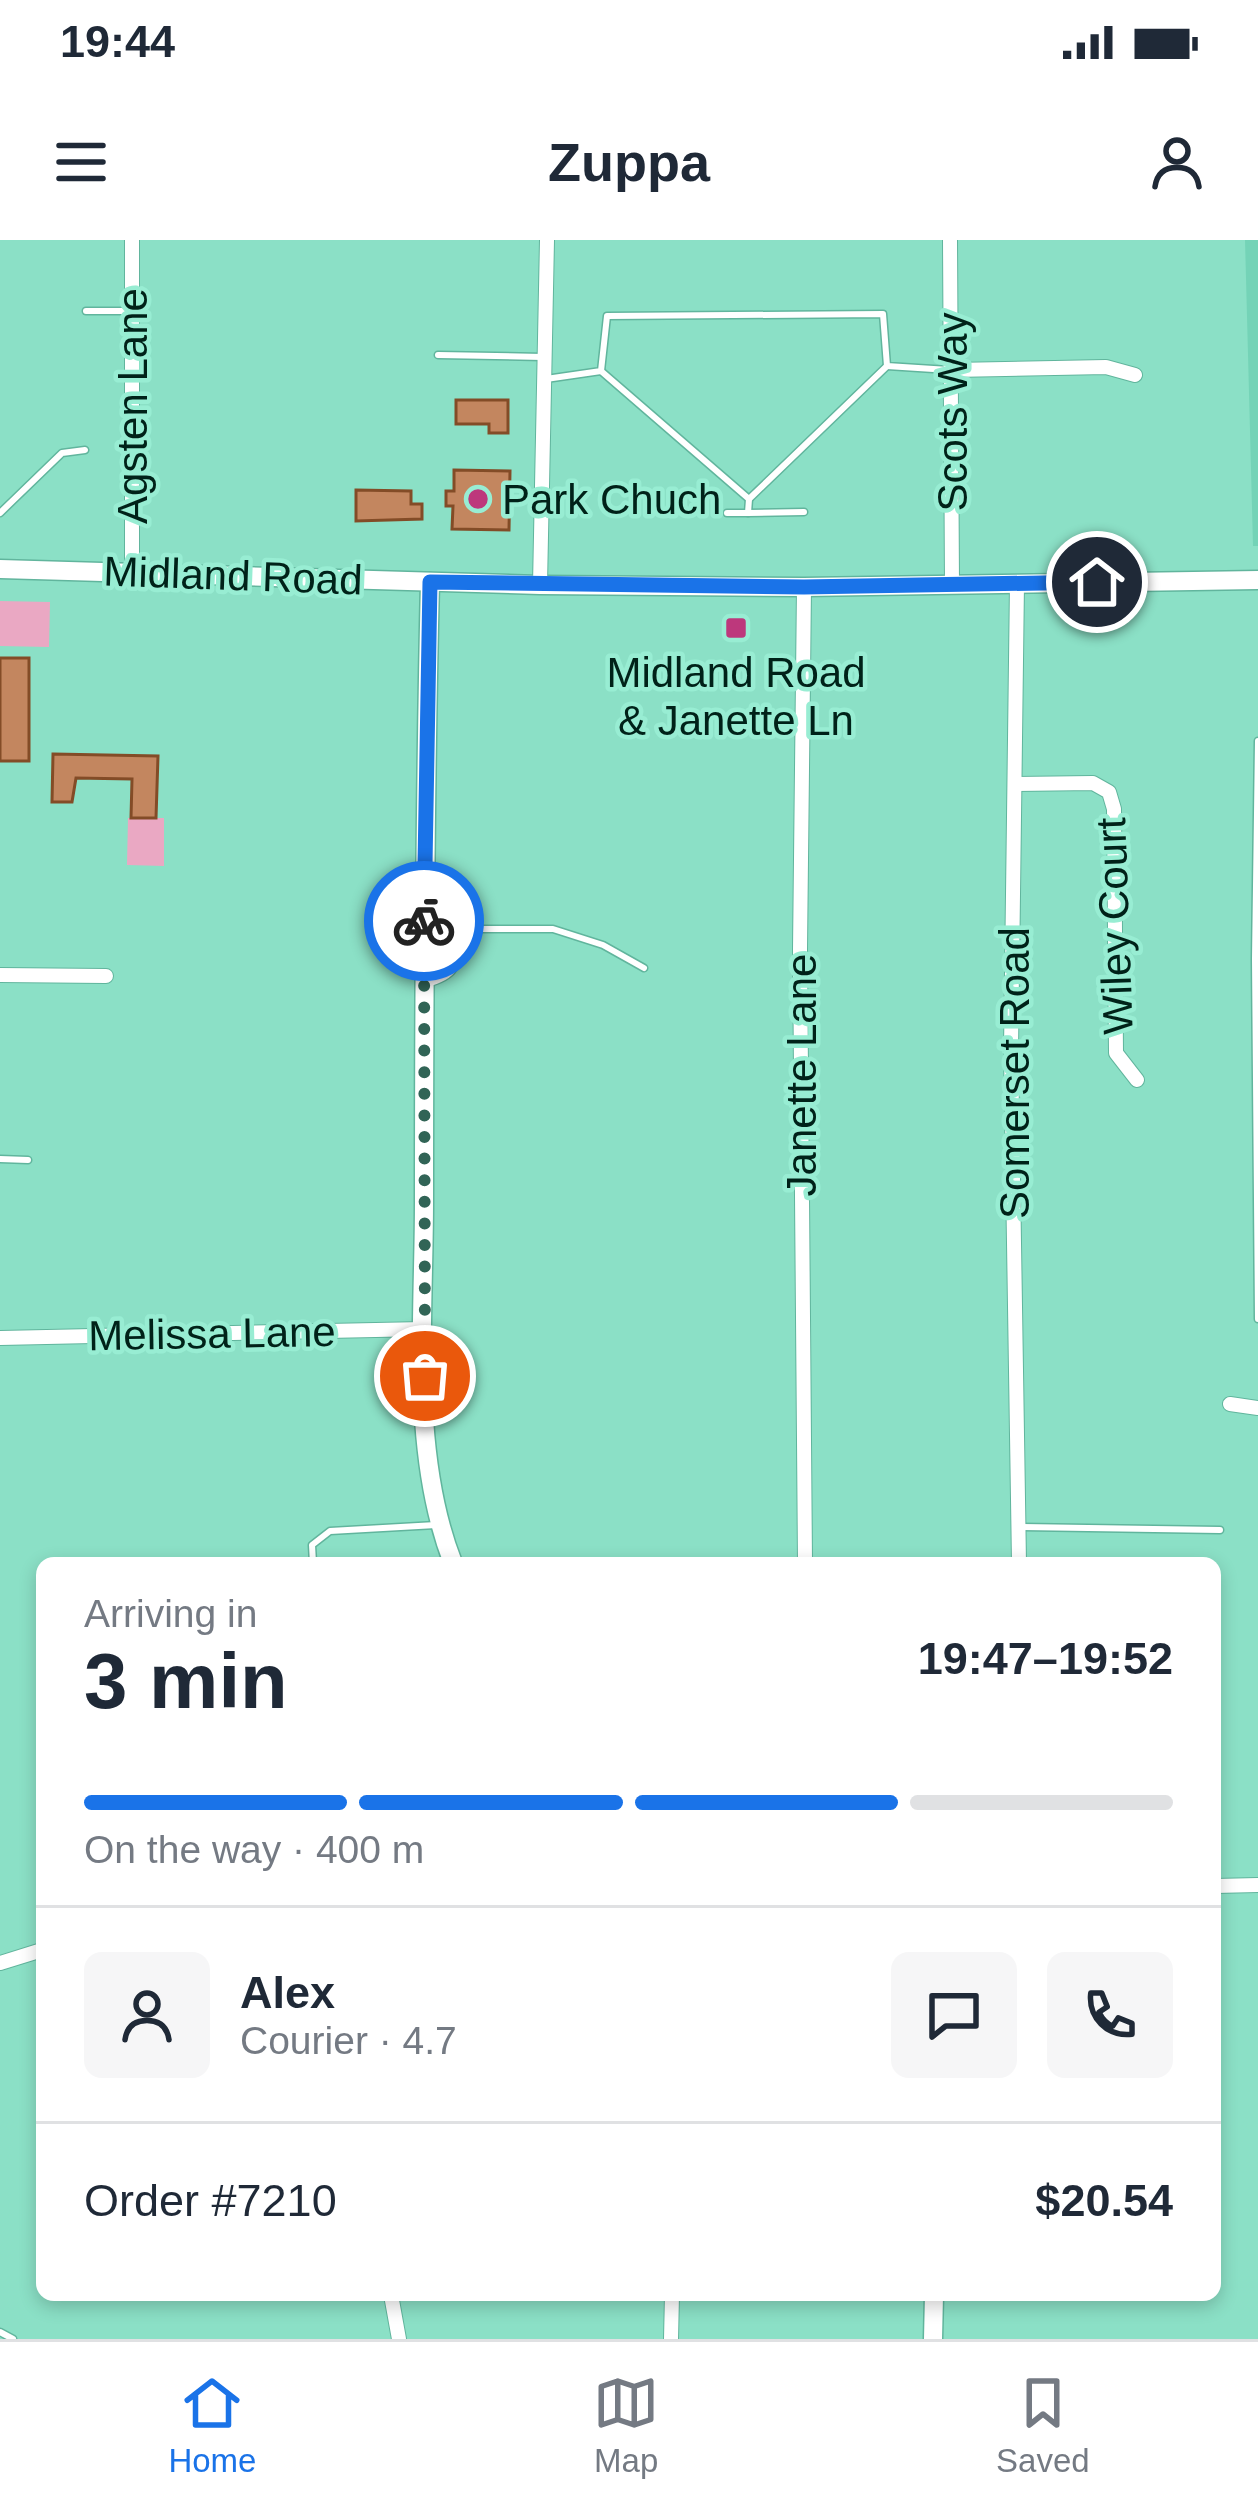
<!DOCTYPE html>
<meta charset="utf-8">
<style>
body{margin:0;font-family:Arial,sans-serif;background:#f6f6f7;color:#1f2937;height:100vh;display:flex;flex-direction:column;font-size:45px;white-space:nowrap}
*{box-sizing:border-box;margin:0}
p{font-size:39px;color:#747a83}
.icon{flex:none;width:66px;height:66px;fill:none;stroke:currentColor;stroke-width:2;stroke-linecap:round;stroke-linejoin:round}
.map{position:relative;flex:1;overflow:hidden}
.details{position:absolute;left:36px;top:1317px;width:1185px;height:744px;display:flex;flex-direction:column;background:#fff;border-radius:18px;box-shadow:0 6px 18px #0003}
.details>*{flex:none}
.pin{position:absolute;display:grid;place-items:center;width:102px;height:102px;color:#fff;margin:-51px;border:6px solid #fff;border-radius:50%;box-shadow:0 3px 12px #0007}
.courier{position:absolute;display:grid;place-items:center;width:120px;height:120px;margin:-60px;border:9px solid #1a73e8;border-radius:50%;background:#fff;color:#222;box-shadow:0 3px 15px #0007}
.headline em{font-style:normal;font-weight:600}
.headline div{display:flex;flex-direction:column-reverse}
.headline{display:flex;align-items:center;justify-content:space-between;height:204px;padding:0 48px}
h1{font-size:78px;font-weight:600;line-height:90px}
.bar{display:grid;grid-template-columns:repeat(4,1fr);gap:18px 12px;align-content:center;height:144px;padding:0 48px}
.bar i{height:15px;border-radius:9px;background:#e0e1e3}
.bar .on{background:#1a73e8}
.bar p{grid-column:span 4}
.line{display:flex;align-items:center;gap:30px;padding:0 48px;border-top:3px solid #e0e1e3}
.line div{flex:1}
.round{display:grid;place-items:center;flex:none;width:126px;height:126px;border-radius:18px;background:#f6f6f7}
.status{display:flex;justify-content:space-between;align-items:center;height:84px;padding:0 60px;background:#fff;direction:ltr}
.status svg{height:33px;fill:currentColor}
header{display:flex;justify-content:space-between;align-items:center;height:156px;padding:0 48px;background:#fff;font-size:54px;font-weight:600}
.tabs{display:flex;justify-content:space-around;align-items:center;height:168px;border-top:3px solid #e0e1e3;background:#fff;font-size:33px;color:#747a83}
.tabs a{display:grid;justify-items:center;gap:6px}
.tabs .on{color:#1a73e8}
.map>svg:first-child{display:block}
.built{fill:#74d3b7}
.green{fill:#eaa8c3}
.building{fill:#c3865f;stroke:#834c27;stroke-width:3}
.lines{fill:none;stroke-linecap:round;stroke-linejoin:round}
.lane-casing{stroke:#61b59d;stroke-width:9}
.street-casing{stroke:#61b59d;stroke-width:16}
.secondary-casing{stroke:#61b59d;stroke-width:21}
.lane{stroke:#fff;stroke-width:6}
.street{stroke:#fff;stroke-width:14}
.secondary{stroke:#fff;stroke-width:18}
.done{stroke:#316456;stroke-width:12;stroke-dasharray:0 21.6}
.route{stroke:#1a73e8;stroke-width:15}
.poi-dot{fill:#bd387c;stroke:#98edd3;stroke-width:4.5}
.labels{text-anchor:middle;stroke-width:9;stroke-linejoin:round;paint-order:stroke}
.street-label{font-size:42px;fill:#002219;stroke:#98edd3}
.poi-label{font-size:42px;fill:#002219;stroke:#98edd3;text-anchor:start}
</style>
<div class="status"><b>19:44</b><svg viewBox="0 0 49 12"><path d="M0 12V9h3v3zM5 12V6h3v6zM10 12V3h3v9zM15 12V0h3v12zM26 1h20v11H26zM47 4h2v5h-2z"/></svg></div>
<header><svg class="icon" aria-label="menu" viewBox="0 0 24 24"><path d="M4 6h16M4 12h16M4 18h16"/></svg>Zuppa<svg class="icon" aria-label="person" viewBox="0 0 24 24"><circle cx="12" cy="8" r="4"/><path d="M4 21q1-7 8-7t8 7"/></svg></header>
<div class="map">
<svg width="1258" height="2099" viewBox="0 0 1258 2099">
<rect width="100%" height="100%" fill="#8be0c6"/>
<polygon class="built" points="1245,0 1258,0 1258,306 1253,306"/>
<g class="green">
<polygon points="0,361 50,362 49,407 0,406"/>
<polygon points="128,578 164,578 164,626 127,625"/>
</g>
<g class="building">
<polygon points="456,160 508,160 508,193 489,193 489,184 456,184"/>
<polygon points="454,230 510,231 509,290 452,289 453,266 446,266 446,251 454,251"/>
<polygon points="356,250 411,251 411,264 422,264 422,279 356,281"/>
<rect x="0" y="418" width="29" height="103"/>
<polygon points="53,514 158,516 156,578 131,578 132,539 76,538 72,562 52,562"/>
</g>
<g class="lines">
<defs>
<g id="lane">
<polyline points="86,71 128,71"/>
<polyline points="438,115 543,117"/>
<polyline points="601,131 749,259 887,126"/>
<polyline points="546,139 601,131 607,76 883,74 887,126 949,130"/>
<polyline points="749,259 748,273 804,272"/>
<polyline points="0,273 62,213 85,210"/>
<polyline points="727,273 748,273"/>
<polyline points="1258,501 1255,719 1258,1079"/>
<polyline points="428,689 553,689 603,705 644,728"/>
<path d="M426,744c37,-10 30,-21 29,-55"/>
<polyline points="0,919 28,920"/>
<polyline points="1022,1287 1220,1290"/>
<polyline points="313,1323 312,1305 330,1291 436,1285"/>
<polyline points="0,2092 13,2099"/>
</g>
<g id="street">
<polyline points="950,0 952,344"/>
<polyline points="953,130 1106,127 1135,135"/>
<polyline points="132,331 132,0"/>
<polyline points="1017,343 1011,810 1019,1323"/>
<polyline points="540,345 547,0"/>
<polyline points="804,347 800,710 805,1323"/>
<polyline points="1015,544 1093,543 1109,552 1114,569 1116,813 1137,840"/>
<polyline points="0,735 106,736"/>
<polyline points="0,1098 424,1089"/>
<polyline points="1230,1164 1258,1168"/>
<polyline points="1215,1646 1258,1645"/>
<polyline points="0,1723 42,1710"/>
<polyline points="391,2055 399,2099"/>
<polyline points="671,2099 672,2055"/>
</g>
<g id="secondary">
<polyline points="0,329 540,345 804,347 1258,340"/>
<path d="M430,342c-5,206 -6,413 -6,620 0,116 -14,252 29,361"/>
<polyline points="933,2099 934,2055"/>
</g>
</defs>
<use href="#lane" class="lane-casing"/>
<use href="#street" class="street-casing"/>
<use href="#secondary" class="secondary-casing"/>
<use href="#lane" class="lane"/>
<use href="#street" class="street"/>
<use href="#secondary" class="secondary"/>
</g>
<g class="lines">
<polyline class="done" points="424,681 425,1136"/>
<polyline class="route" points="424,681 430,342 804,347 1097,342"/>
</g>
<g class="poi-dot">
<circle cx="478" cy="259" r="12"/>
<rect x="724" y="376" width="24" height="24" rx="6"/>
</g>
<g class="labels">
<g class="street-label">
<text transform="translate(132 166) rotate(-90)" y="15">Agsten Lane</text>
<text transform="translate(952 172) rotate(-90)" y="15">Scots Way</text>
<text transform="translate(233 335) rotate(2)" y="15">Midland Road</text>
<text transform="translate(1114 686) rotate(-92)" y="15">Wiley Court</text>
<text transform="translate(1014 833) rotate(-90)" y="15">Somerset Road</text>
<text transform="translate(801 835) rotate(-90)" y="15">Janette Lane</text>
<text transform="translate(212 1093) rotate(-1)" y="15">Melissa Lane</text>
</g>
<g class="poi-label">
<text x="502" y="274">Park Chuch</text>
<text x="736" y="447" text-anchor="middle">Midland Road<tspan x="736" dy="48">&amp; Janette Ln</tspan></text>
</g>
</g>
</svg>
<div class="pin" style="left:425px;top:1136px;background:#ea580c"><svg class="icon" aria-label="bag" viewBox="0 0 24 24"><path d="M5 8h14l-1 12H6zM9 8a3 3 0 0 1 6 0"/></svg></div>
<div class="pin" style="left:1097px;top:342px;background:#1f2937"><svg class="icon" aria-label="home" viewBox="0 0 24 24"><path d="M3 11l9-7 9 7M6 9v11h12V9"/></svg></div>
<div class="courier" style="left:424px;top:681px"><svg class="icon" aria-label="bike" viewBox="0 0 24 24"><circle cx="6" cy="16" r="4"/><circle cx="18" cy="16" r="4"/><path d="M6 16l4-8h5l3 8M10 8l3 8H6M13 5h3"/></svg></div>
<section class="details">
<div class="headline"><div><h1>3 min</h1><p>Arriving in</p></div><em>19:47–19:52</em></div>
<div class="bar"><i class="on"></i><i class="on"></i><i class="on"></i><i></i><p>On the way · 400 m</p></div>
<div class="line" style="height:216px"><a class="round"><svg class="icon" aria-label="person" viewBox="0 0 24 24"><circle cx="12" cy="8" r="4"/><path d="M4 21q1-7 8-7t8 7"/></svg></a><div><b>Alex</b><p>Courier · 4.7</p></div><a class="round"><svg class="icon" aria-label="chat" viewBox="0 0 24 24"><path d="M4 5h16v11H9l-5 4z"/></svg></a><a class="round"><svg class="icon" aria-label="phone" viewBox="0 0 24 24"><path d="M5 4h4l2 5-3 2q2 4 5 5l2-3 5 2v4C11 20 4 13 5 4z"/></svg></a></div>
<div class="line" style="height:156px"><div>Order #7210</div><b>$20.54</b></div>
</section>
</div>
<nav class="tabs">
<a class="on"><svg class="icon" aria-label="home" viewBox="0 0 24 24"><path d="M3 11l9-7 9 7M6 9v11h12V9"/></svg>Home</a>
<a><svg class="icon" aria-label="map" viewBox="0 0 24 24"><path d="M3 6l6-2 6 2 6-2v14l-6 2-6-2-6 2zM9 4v14M15 6v14"/></svg>Map</a>
<a><svg class="icon" aria-label="saved" viewBox="0 0 24 24"><path d="M7 4h10v16l-5-4-5 4z"/></svg>Saved</a>
</nav>
